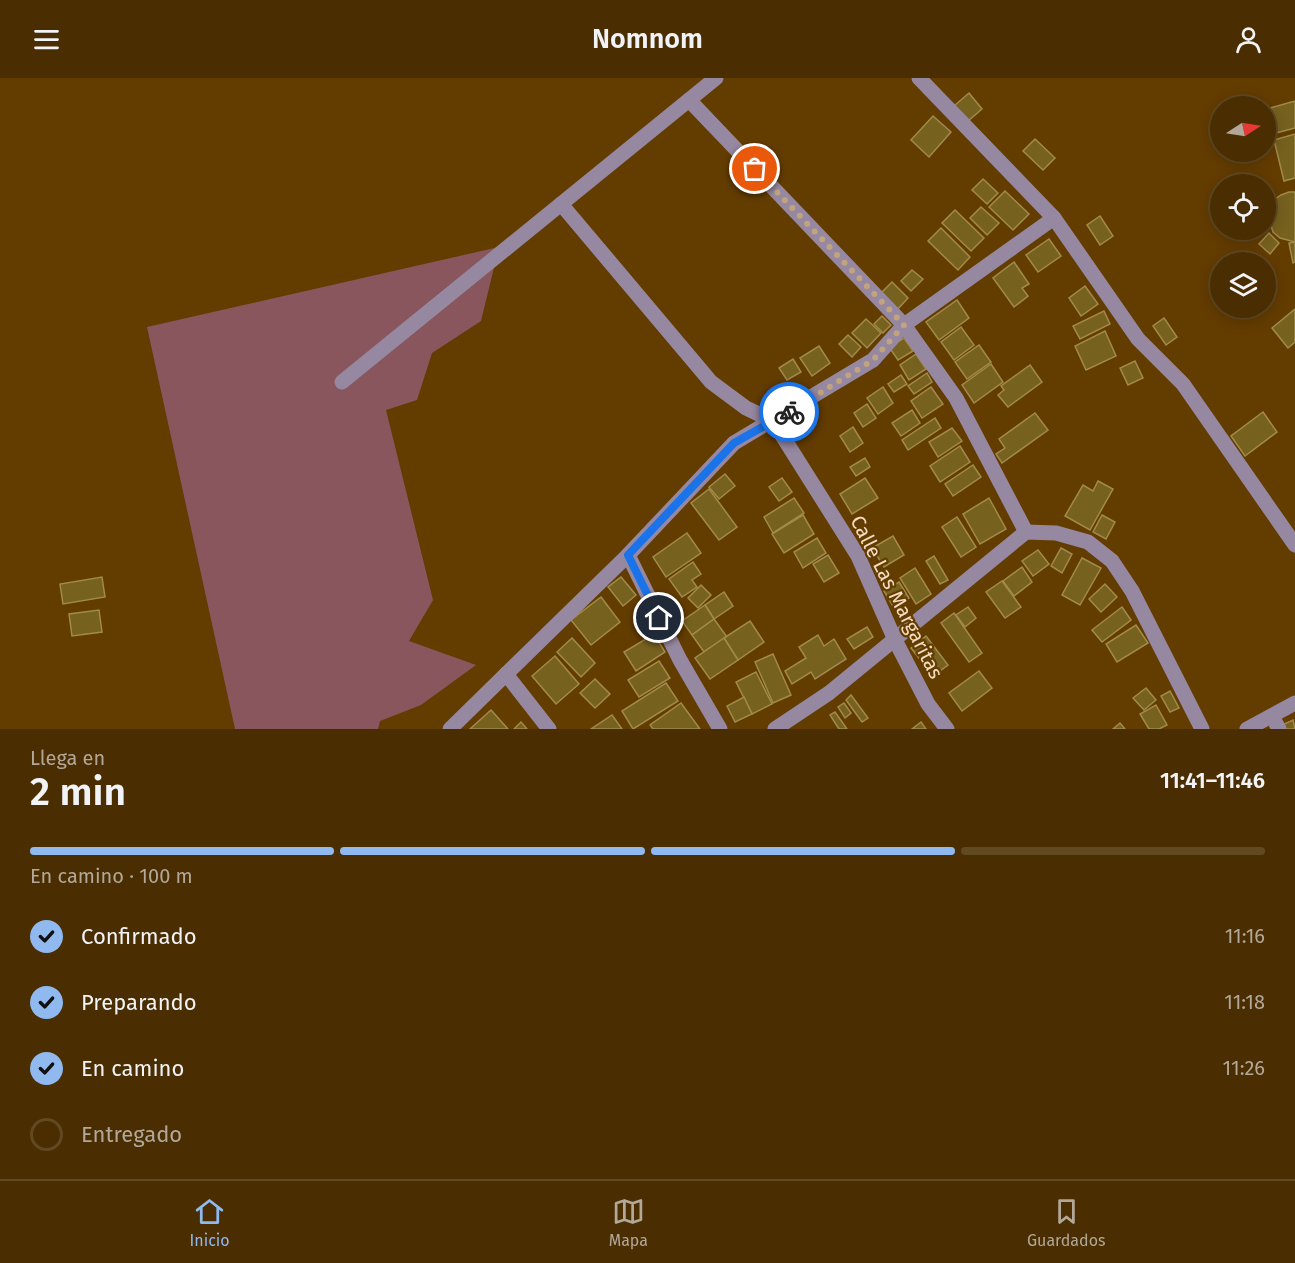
<!DOCTYPE html>
<html lang="es">
<meta charset="utf-8">
<style>
body{margin:0;font-family:"Fira Sans",sans-serif;background:#51350a;color:#f1f3f6;height:100vh;display:flex;flex-direction:column;font-size:22px;white-space:nowrap}
*{box-sizing:border-box;margin:0}
p{font-size:20px;color:#b2a899}
.icon{flex:none;width:33px;height:33px;fill:none;stroke:currentColor;stroke-width:2;stroke-linecap:round;stroke-linejoin:round}
.map{position:relative;height:651px;overflow:hidden}
.drawer{display:flex;flex-direction:column;background:#4a2d00;flex:1}
.drawer>*{flex:none}
.needle{width:39px;rotate:78deg}
.controls{position:absolute;left:1210px;top:18px;display:grid;gap:12px}
.controls a{display:grid;place-items:center;width:66px;height:66px;border-radius:50%;background:#4a2d00;box-shadow:0 3px 15px #0003,0 0 0 2px #614922;font-size:30px}
.pin{position:absolute;display:grid;place-items:center;width:51px;height:51px;color:#fff;margin:-26px;border:3px solid #fff;border-radius:50%;box-shadow:0 2px 6px #0007}
.courier{position:absolute;display:grid;place-items:center;width:60px;height:60px;margin:-30px;border:4px solid #1a73e8;border-radius:50%;background:#fff;color:#222;box-shadow:0 2px 8px #0007}
.overview em{font-style:normal;font-weight:600}
.overview div{display:flex;flex-direction:column-reverse}
.overview{display:flex;align-items:center;justify-content:space-between;height:102px;padding:0 30px}
h1{font-size:39px;font-weight:600;line-height:45px}
.bar{display:grid;grid-template-columns:repeat(4,1fr);gap:9px 6px;align-content:center;height:72px;padding:0 30px}
.bar i{height:8px;border-radius:4px;background:#614922}
.bar .active{background:#90b9f0}
.bar p{grid-column:span 4}
ol{padding:0 30px;list-style:none}
li{display:flex;align-items:center;gap:18px;height:66px}
li p{margin-inline-start:auto}
li .icon{padding:6px;border-radius:50%;background:#90b9f0;color:#111;stroke-width:4}
li:last-child{color:#b2a899}
li i{width:33px;height:33px;border:3px solid #614922;border-radius:50%}
header{display:flex;justify-content:space-between;align-items:center;height:78px;padding:0 30px;background:#4a2d00;font-size:27px;font-weight:600}
.tab-bar{display:flex;justify-content:space-around;align-items:center;height:84px;border-top:2px solid #614922;background:#4a2d00;font-size:16px;color:#b2a899}
.tab-bar a{display:grid;justify-items:center;gap:3px}
.tab-bar .active{color:#90b9f0}
.map>svg:first-child{display:block}
.green{fill:#8a565e}
.building{fill:#77611f;stroke:#a18a4b;stroke-width:1.5}
.lines{fill:none;stroke-linecap:round;stroke-linejoin:round}
.minor{stroke:#9688a1;stroke-width:15}
.done{stroke:#c1a47e;stroke-width:6;stroke-dasharray:0 10.8}
.route{stroke:#1a73e8;stroke-width:8}
.labels{text-anchor:middle;stroke-width:4.5;stroke-linejoin:round;paint-order:stroke}
.street-label{font-size:20px;fill:#f4dcc2;stroke:#633c00}
</style>
<header><svg class="icon" aria-label="menu" viewBox="0 0 24 24"><path d="M4 6h16M4 12h16M4 18h16"/></svg>Nomnom<svg class="icon" aria-label="person" viewBox="0 0 24 24"><circle cx="12" cy="8" r="4"/><path d="M4 21q1-7 8-7t8 7"/></svg></header>
<div class="map">
<svg width="1295" height="651" viewBox="0 0 1295 651">
<rect width="100%" height="100%" fill="#633c00"/>
<polygon class="green" points="499,169 481,243 432,275 417,322 386,332 433,522 409,563 476,587 421,627 380,643 378,651 235,651 147,249"/>
<g class="building">
<polygon points="969,15 982,31 967,44 954,28"/>
<polygon points="1295,23 1295,50 1276,55 1270,30"/>
<polygon points="933,38 951,54 929,79 911,62"/>
<polygon points="1295,56 1295,100 1284,103 1274,62"/>
<polygon points="1035,61 1055,80 1043,92 1023,73"/>
<polygon points="983,101 998,115 987,126 972,112"/>
<polygon points="1005,113 1029,136 1013,152 989,129"/>
<polygon points="1289,114 1295,114 1295,164 1280,160 1273,154 1268,138 1274,122 1281,117"/>
<polygon points="981,129 999,145 987,157 970,140"/>
<polygon points="955,132 984,160 971,173 942,145"/>
<polygon points="1100,138 1113,158 1100,167 1087,147"/>
<polygon points="941,150 970,179 958,192 928,163"/>
<polygon points="1269,155 1279,165 1270,176 1259,166"/>
<polygon points="1049,161 1061,178 1038,194 1026,177"/>
<polygon points="1295,164 1295,184 1293,185 1289,165"/>
<polygon points="1014,184 1029,206 1022,210 1028,218 1014,229 993,200"/>
<polygon points="912,192 923,201 911,213 901,203"/>
<polygon points="892,204 908,220 896,233 879,217"/>
<polygon points="1085,208 1098,226 1081,238 1069,220"/>
<polygon points="957,222 969,240 939,262 926,244"/>
<polygon points="1295,231 1295,264 1288,270 1272,250"/>
<polygon points="1104,233 1110,246 1080,261 1073,248"/>
<polygon points="882,238 891,247 883,255 874,246"/>
<polygon points="1164,240 1177,259 1166,267 1153,248"/>
<polygon points="866,241 881,255 867,270 852,255"/>
<polygon points="961,249 974,267 954,282 941,264"/>
<polygon points="1105,253 1116,278 1086,292 1075,268"/>
<polygon points="848,257 861,269 852,279 839,266"/>
<polygon points="904,260 913,273 898,282 889,269"/>
<polygon points="979,267 991,284 967,301 955,284"/>
<polygon points="819,268 830,285 812,298 800,280"/>
<polygon points="916,276 926,291 909,302 900,287"/>
<polygon points="793,281 801,294 787,302 779,290"/>
<polygon points="1135,283 1143,300 1128,307 1120,290"/>
<polygon points="991,286 1003,304 974,325 962,307"/>
<polygon points="1030,287 1042,304 1008,329 998,317 1004,312 1001,308"/>
<polygon points="927,295 932,304 914,316 908,308"/>
<polygon points="901,297 907,306 894,314 888,306"/>
<polygon points="883,309 893,325 878,336 867,320"/>
<polygon points="931,309 943,326 922,340 911,323"/>
<polygon points="867,326 876,340 863,349 854,335"/>
<polygon points="912,332 920,345 901,358 892,345"/>
<polygon points="1263,334 1277,354 1245,378 1231,358"/>
<polygon points="1035,335 1048,352 1002,385 996,376 1005,370 999,361"/>
<polygon points="935,340 941,350 908,372 902,362"/>
<polygon points="853,349 863,365 850,374 840,358"/>
<polygon points="952,350 962,363 938,379 929,364"/>
<polygon points="960,368 970,384 940,404 930,388"/>
<polygon points="865,380 870,389 856,398 850,389"/>
<polygon points="973,387 981,399 953,418 945,406"/>
<polygon points="725,396 735,408 719,421 709,409"/>
<polygon points="782,400 792,414 779,423 769,409"/>
<polygon points="865,400 878,420 852,436 840,416"/>
<polygon points="1098,403 1113,411 1090,452 1065,438 1083,407 1093,413"/>
<polygon points="709,411 737,449 719,462 691,425"/>
<polygon points="794,420 804,435 773,455 764,439"/>
<polygon points="989,420 1006,451 980,466 963,436"/>
<polygon points="803,437 814,456 784,475 772,456"/>
<polygon points="1102,437 1115,444 1106,461 1093,454"/>
<polygon points="957,439 976,469 961,479 942,449"/>
<polygon points="687,455 701,475 666,499 653,479"/>
<polygon points="893,458 904,477 884,489 872,470"/>
<polygon points="817,460 826,475 803,490 794,474"/>
<polygon points="1061,470 1072,476 1062,495 1051,488"/>
<polygon points="1038,472 1049,486 1033,498 1022,483"/>
<polygon points="828,477 839,495 824,504 813,486"/>
<polygon points="934,478 948,502 940,506 926,483"/>
<polygon points="1082,480 1101,490 1080,527 1062,517"/>
<polygon points="693,484 701,496 692,502 697,509 682,519 669,501"/>
<polygon points="1022,489 1032,504 1014,518 1003,503"/>
<polygon points="915,490 931,516 916,526 900,500"/>
<polygon points="102,499 105,519 63,526 60,506"/>
<polygon points="621,499 636,517 623,528 608,509"/>
<polygon points="1002,503 1021,529 1005,540 986,514"/>
<polygon points="899,504 909,520 894,530 884,513"/>
<polygon points="1105,506 1117,519 1101,534 1089,521"/>
<polygon points="701,507 711,517 698,530 688,520"/>
<polygon points="724,514 733,528 714,541 705,527"/>
<polygon points="601,519 620,544 591,567 571,542"/>
<polygon points="705,527 714,541 692,557 682,543"/>
<polygon points="968,529 976,540 965,549 956,537"/>
<polygon points="1122,529 1131,542 1102,564 1092,552"/>
<polygon points="99,532 102,554 72,558 69,536"/>
<polygon points="954,535 982,575 969,584 941,545"/>
<polygon points="714,541 727,559 704,574 692,557"/>
<polygon points="750,543 764,564 738,582 724,560"/>
<polygon points="1136,547 1148,565 1117,584 1106,566"/>
<polygon points="867,549 873,559 854,571 847,561"/>
<polygon points="654,556 665,574 636,593 624,574"/>
<polygon points="818,557 824,568 834,561 846,581 815,601 811,594 792,606 785,593 806,580 799,569"/>
<polygon points="926,558 948,587 933,598 911,570"/>
<polygon points="572,560 595,585 581,599 557,574"/>
<polygon points="724,560 738,582 710,601 695,580"/>
<polygon points="773,576 791,617 773,625 755,584"/>
<polygon points="555,578 579,606 556,626 532,598"/>
<polygon points="659,583 670,600 639,619 628,602"/>
<polygon points="979,593 992,610 962,633 949,615"/>
<polygon points="756,594 772,626 752,636 736,604"/>
<polygon points="595,601 610,616 595,630 580,615"/>
<polygon points="666,605 678,623 633,651 622,633"/>
<polygon points="1146,610 1156,622 1144,632 1133,620"/>
<polygon points="1170,613 1179,630 1170,634 1161,618"/>
<polygon points="851,617 868,640 862,644 846,622"/>
<polygon points="744,619 752,636 735,644 727,628"/>
<polygon points="681,625 700,651 653,651 650,647"/>
<polygon points="844,625 851,635 845,640 838,629"/>
<polygon points="1156,627 1167,647 1159,651 1149,651 1140,636"/>
<polygon points="491,632 508,651 470,651"/>
<polygon points="835,634 847,651 839,651 830,637"/>
<polygon points="612,637 622,651 591,651"/>
<polygon points="1293,642 1295,651 1284,651 1282,647"/>
<polygon points="521,644 527,651 514,651"/>
<polygon points="921,644 926,651 912,651"/>
<polygon points="1120,645 1125,651 1113,651"/>
</g>
<g class="lines">
<g class="minor">
<polyline points="919,0 1054,140 1138,261 1183,306 1295,467"/>
<polyline points="689,22 904,247 956,320 1026,454"/>
<polyline points="561,126 711,304 746,330 773,343 858,478 895,562 928,626 947,651"/>
<polyline points="342,304 716,0"/>
<polyline points="628,477 680,582 720,651"/>
<polyline points="506,596 549,651"/>
<polyline points="1272,638 1279,651"/>
<polyline points="450,651 628,477 734,365 873,282 904,247 1054,140"/>
<polyline points="775,651 829,615 1026,454 1056,455 1088,464 1112,483 1132,513 1202,651"/>
<polyline points="1247,651 1295,625"/>
</g>
</g>
<g class="lines">
<polyline class="done" points="755,91 904,247 873,282 789,334"/>
<polyline class="route" points="659,540 628,477 734,365 789,334"/>
</g>
<g class="labels">
<g class="street-label">
<text transform="translate(897 519) rotate(63)" y="7">Calle Las Margaritas</text>
</g>
</g>
</svg>
<div class="controls">
<a><svg class="needle" viewBox="-14 -14 28 28"><path d="M0-13l5 13h-10z" fill="#e53935"/><path d="M0 13l5-13h-10z" fill="#b2a899"/></svg></a>
<a><svg class="icon" aria-label="locate" viewBox="0 0 24 24"><circle cx="12" cy="12" r="6"/><path d="M12 2v4M12 18v4M2 12h4M18 12h4"/></svg></a>
<a><svg class="icon" aria-label="layers" viewBox="0 0 24 24"><path d="M12 4l9 5-9 5-9-5zM3 14l9 5 9-5"/></svg></a>
</div>
<div class="pin" style="left:755px;top:91px;background:#ea580c"><svg class="icon" aria-label="bag" viewBox="0 0 24 24"><path d="M5 8h14l-1 12H6zM9 8a3 3 0 0 1 6 0"/></svg></div>
<div class="pin" style="left:659px;top:540px;background:#1f2937"><svg class="icon" aria-label="home" viewBox="0 0 24 24"><path d="M3 11l9-7 9 7M6 9v11h12V9"/></svg></div>
<div class="courier" style="left:789px;top:334px"><svg class="icon" aria-label="bike" viewBox="0 0 24 24"><circle cx="6" cy="16" r="4"/><circle cx="18" cy="16" r="4"/><path d="M6 16l4-8h5l3 8M10 8l3 8H6M13 5h3"/></svg></div>
</div>
<section class="drawer">
<div class="overview"><div><h1>2 min</h1><p>Llega en</p></div><em>11:41–11:46</em></div>
<div class="bar"><i class="active"></i><i class="active"></i><i class="active"></i><i></i><p>En camino · 100 m</p></div>
<ol>
<li><svg class="icon" aria-label="check" viewBox="0 0 24 24"><path d="M5 12l5 5 9-10"/></svg>Confirmado<p>11:16</p></li>
<li><svg class="icon" aria-label="check" viewBox="0 0 24 24"><path d="M5 12l5 5 9-10"/></svg>Preparando<p>11:18</p></li>
<li><svg class="icon" aria-label="check" viewBox="0 0 24 24"><path d="M5 12l5 5 9-10"/></svg>En camino<p>11:26</p></li>
<li><i></i>Entregado</li>
</ol>
</section>
<nav class="tab-bar">
<a class="active"><svg class="icon" aria-label="home" viewBox="0 0 24 24"><path d="M3 11l9-7 9 7M6 9v11h12V9"/></svg>Inicio</a>
<a><svg class="icon" aria-label="map" viewBox="0 0 24 24"><path d="M3 6l6-2 6 2 6-2v14l-6 2-6-2-6 2zM9 4v14M15 6v14"/></svg>Mapa</a>
<a><svg class="icon" aria-label="saved" viewBox="0 0 24 24"><path d="M7 4h10v16l-5-4-5 4z"/></svg>Guardados</a>
</nav>
